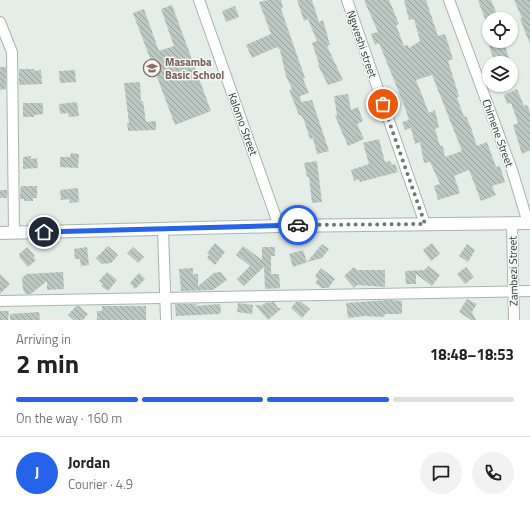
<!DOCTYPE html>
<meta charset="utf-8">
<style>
body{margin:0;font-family:"Titillium Web",sans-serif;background:#f2f2f2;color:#222;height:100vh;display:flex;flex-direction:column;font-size:15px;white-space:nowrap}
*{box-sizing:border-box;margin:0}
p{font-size:13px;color:#767676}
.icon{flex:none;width:22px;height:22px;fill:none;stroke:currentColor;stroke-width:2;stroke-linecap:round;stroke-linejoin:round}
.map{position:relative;height:320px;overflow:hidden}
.drawer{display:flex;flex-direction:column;background:#fff;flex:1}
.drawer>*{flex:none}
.buttons{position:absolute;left:482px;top:12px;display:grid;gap:8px}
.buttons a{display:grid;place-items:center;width:36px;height:36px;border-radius:50%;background:#fff;box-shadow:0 1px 3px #0004;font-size:20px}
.pin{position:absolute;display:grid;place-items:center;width:34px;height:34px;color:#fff;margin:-17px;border:2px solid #fff;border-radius:50%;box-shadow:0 1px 4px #0007}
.courier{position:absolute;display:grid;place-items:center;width:40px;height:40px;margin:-20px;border:3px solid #2563eb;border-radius:50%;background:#fff;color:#222;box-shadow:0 1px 5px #0007}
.summary em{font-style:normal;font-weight:700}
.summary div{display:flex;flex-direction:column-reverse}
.summary{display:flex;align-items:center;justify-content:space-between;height:68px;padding:0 16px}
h1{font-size:26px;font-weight:700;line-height:30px}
.bar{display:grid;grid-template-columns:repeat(4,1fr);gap:6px 4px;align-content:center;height:48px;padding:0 16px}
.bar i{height:5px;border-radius:3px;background:#e0e0e0}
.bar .on{background:#2563eb}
.bar p{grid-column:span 4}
.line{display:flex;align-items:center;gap:10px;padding:0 16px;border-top:1px solid #e0e0e0}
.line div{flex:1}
.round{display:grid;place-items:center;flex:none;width:42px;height:42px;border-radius:21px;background:#f2f2f2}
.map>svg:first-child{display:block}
.building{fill:url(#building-back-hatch);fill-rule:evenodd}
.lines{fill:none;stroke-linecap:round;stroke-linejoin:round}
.minor-casing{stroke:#a8b4b0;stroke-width:12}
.tertiary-casing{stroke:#a8b4b0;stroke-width:14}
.minor{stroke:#fff;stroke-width:10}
.tertiary{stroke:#fff;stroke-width:12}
.done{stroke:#697a75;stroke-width:4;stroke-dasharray:0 7.2}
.route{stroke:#2563eb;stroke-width:5}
.labels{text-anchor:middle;stroke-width:3;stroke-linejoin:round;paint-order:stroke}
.street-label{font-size:11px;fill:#263c36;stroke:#f6f9f7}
.education-label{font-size:11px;font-weight:bold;fill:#785e54;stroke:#f6f9f7;text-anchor:start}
</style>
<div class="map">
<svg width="530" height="320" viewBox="0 0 530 320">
<defs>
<pattern id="building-back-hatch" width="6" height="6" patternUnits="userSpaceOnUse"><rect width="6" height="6" fill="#bbc7c2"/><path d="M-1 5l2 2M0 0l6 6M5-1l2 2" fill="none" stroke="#98a39e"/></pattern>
</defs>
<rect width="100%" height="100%" fill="#e5ede9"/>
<g class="building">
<polygon points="268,0 281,0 283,8 281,9 305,78 303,79 309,93 300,96 301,102 312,100 329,151 317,154 313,138 310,139 304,120 301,115 299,115 289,90 292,89 286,76 280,50 277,47 252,58 246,45 271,34 259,2"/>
<polygon points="297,0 312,0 319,22 323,20 330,45 327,46 343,80 328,85 318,65 319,64 312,43 317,41 308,19 304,21"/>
<path d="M364,0h25l10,24 -3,1 8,21 4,-1 1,3 11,-7 -6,-22 -5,1 -5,-20h22l12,36 7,-2 8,25 -5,2 11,35 -2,2 7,19 2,-1 5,12 6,18 10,-4 9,25 4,-1 5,16 -13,4 4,9 -15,6 -12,-31 -15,6 6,17 -22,7 -4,-14 6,-2 -10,-22 -6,1 -4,-21 -5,2 -4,-16 -6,2 -3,-8 7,-2 -5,-15 -25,-62 -4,2 -4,-11 7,-2zM432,75l30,76 -17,6 -2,-11h-3l-5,-17 4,-2 -4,-17 -6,3 -13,-33z"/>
<polygon points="478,0 491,0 499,19 485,19"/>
<polygon points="514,0 530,0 530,44 520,19 522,18"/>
<polygon points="172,5 211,111 175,125 133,13 144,9 159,51 174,46 161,9"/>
<polygon points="235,6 239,17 226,22 222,11"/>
<polygon points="503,41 511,63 495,63 489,46"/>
<polygon points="0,67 6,67 6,89 0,90"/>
<polygon points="19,69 34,69 34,71 41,70 42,84 19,85"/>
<polygon points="75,70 76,82 60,83 59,71"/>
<polygon points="140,82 141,101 143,101 146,122 156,121 156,130 128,131 127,123 129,123 124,83"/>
<polygon points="517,89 524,106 527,105 530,112 530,150 522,154 513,125 518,123 511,103 507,104 504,95"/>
<polygon points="348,94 351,110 358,107 363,121 357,124 364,139 348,146 335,116 337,115 334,96"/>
<polygon points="77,102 79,116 69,117 68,113 60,114 59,104"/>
<polygon points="23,103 43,103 43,114 34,115 34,117 23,117"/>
<polygon points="379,139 385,162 390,161 392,165 395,164 398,172 360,182 359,179 354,181 351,170 369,164 363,143"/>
<polygon points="71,153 79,154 78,168 60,167 60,157 70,157"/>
<polygon points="31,156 31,159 37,158 38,168 23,169 23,157"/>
<polygon points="317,161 322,202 312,203 309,177 307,177 304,163"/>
<polygon points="21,186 37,186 37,198 33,198 33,201 24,201 24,199 20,199"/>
<polygon points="78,188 79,202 70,203 69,199 61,200 60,190"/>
<rect x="0" y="190" width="7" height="8"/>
<polygon points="215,243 225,252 215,265 207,258 209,255 207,253"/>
<polygon points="432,243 440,254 431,261 423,250"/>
<polygon points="322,244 329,249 322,258 307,262"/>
<polygon points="467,244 475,250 468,262 459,256"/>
<polygon points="108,246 118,255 111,263 102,264 96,258"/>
<polygon points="243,246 262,260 262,247 275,247 275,256 271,256 271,274 279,274 280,288 265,289 264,267 244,286 237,279 250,266 236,255"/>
<polygon points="27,247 35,256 33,257 36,260 28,267 20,258 19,254"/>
<polygon points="87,247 89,265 81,266 80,259 75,259 74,249"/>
<polygon points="133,247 144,257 138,263 127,253"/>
<polygon points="303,250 307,262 293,267 289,254"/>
<polygon points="428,266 440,275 432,286 416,274 416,284 406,284 405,271 425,270"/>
<polygon points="354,267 357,270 385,270 385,287 357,285 354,288 344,276"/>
<polygon points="466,267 474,277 465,284 457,274"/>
<polygon points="193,268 193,274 198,274 198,286 214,273 221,272 227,280 213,290 181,291 179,269"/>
<polygon points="321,268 335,279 328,288 322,288 315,283 318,279 315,276"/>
<polygon points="63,272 64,289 47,290 47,281 31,294 26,294 23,290 22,278 27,274"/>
<polygon points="107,272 117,280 108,291 101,286 103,284 99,281"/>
<polygon points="139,273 145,279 135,289 130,283"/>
<polygon points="0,274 10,284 0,294"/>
<polygon points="467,299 477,304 472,312 476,320 471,320 459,312"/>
<polygon points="389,300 402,301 402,314 385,314 384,317 364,316 348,318 346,303"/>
<polygon points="274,302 278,308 282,308 268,320 255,305 264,306 262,305 265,303"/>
<polygon points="296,302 301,302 310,309 302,318 291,308"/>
<polygon points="238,303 253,305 252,314 237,312"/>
<polygon points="175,304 197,304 195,306 220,304 221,313 218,314 176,316"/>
<polygon points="76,306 79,306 88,314 83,320 74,320 68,315"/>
<polygon points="102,306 146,306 146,320 97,320 97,311 102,311"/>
<polygon points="0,311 9,311 8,320 0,320"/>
<polygon points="39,312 40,320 10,320 10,314"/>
</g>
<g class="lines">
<defs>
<g id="minor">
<polyline points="199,0 279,226"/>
<polyline points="347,0 425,224"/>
<polyline points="449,0 512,170 528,223"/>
<polyline points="0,22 12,52 14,233"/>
<polyline points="512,223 514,320"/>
<polyline points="163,230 166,320"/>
<polyline points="0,301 530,291"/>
</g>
<polyline id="tertiary" points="0,233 279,226 530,223"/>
</defs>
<use href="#minor" class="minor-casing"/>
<use href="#tertiary" class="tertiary-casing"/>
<use href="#minor" class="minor"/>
<use href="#tertiary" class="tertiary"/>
</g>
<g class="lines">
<polyline class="done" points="298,225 425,224 383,104"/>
<polyline class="route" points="44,232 298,225"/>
</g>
<defs>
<symbol id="school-ring" viewBox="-11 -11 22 22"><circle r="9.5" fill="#f6f9f7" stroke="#8d6e63" stroke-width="1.5"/><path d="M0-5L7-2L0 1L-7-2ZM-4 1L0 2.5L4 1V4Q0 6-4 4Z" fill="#8d6e63"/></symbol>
</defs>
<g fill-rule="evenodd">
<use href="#school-ring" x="142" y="58" width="20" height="20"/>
</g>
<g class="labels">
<g class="street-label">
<text transform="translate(362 44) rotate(71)" y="4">Ngweshi street</text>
<text transform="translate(243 124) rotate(70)" y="4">Kalomo Street</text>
<text transform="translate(498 133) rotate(70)" y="4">Chimene Street</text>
<text transform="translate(513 271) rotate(-91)" y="4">Zambezi Street</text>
</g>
<g class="education-label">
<text x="165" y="66">Masamba<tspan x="165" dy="13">Basic School</tspan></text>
</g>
</g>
</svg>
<div class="buttons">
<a><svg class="icon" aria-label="locate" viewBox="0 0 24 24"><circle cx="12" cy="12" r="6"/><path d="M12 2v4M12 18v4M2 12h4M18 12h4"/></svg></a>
<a><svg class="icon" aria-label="layers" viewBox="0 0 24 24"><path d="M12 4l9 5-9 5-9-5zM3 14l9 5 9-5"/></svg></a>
</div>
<div class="pin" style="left:383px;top:104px;background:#ea580c"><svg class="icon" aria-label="bag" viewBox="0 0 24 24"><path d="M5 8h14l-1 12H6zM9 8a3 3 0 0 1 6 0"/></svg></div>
<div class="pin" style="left:44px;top:232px;background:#1f2937"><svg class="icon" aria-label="home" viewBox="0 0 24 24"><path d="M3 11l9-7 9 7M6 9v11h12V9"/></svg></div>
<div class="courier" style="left:298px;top:225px"><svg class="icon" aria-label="car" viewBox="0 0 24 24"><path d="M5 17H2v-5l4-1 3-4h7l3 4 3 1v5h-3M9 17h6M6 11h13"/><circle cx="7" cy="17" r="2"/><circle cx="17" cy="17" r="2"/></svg></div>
</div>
<section class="drawer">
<div class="summary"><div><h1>2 min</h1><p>Arriving in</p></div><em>18:48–18:53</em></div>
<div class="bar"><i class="on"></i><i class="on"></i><i class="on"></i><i></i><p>On the way · 160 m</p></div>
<div class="line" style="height:72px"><b class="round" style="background:#2563eb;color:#fff">J</b><div><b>Jordan</b><p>Courier · 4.9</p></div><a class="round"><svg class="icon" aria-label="chat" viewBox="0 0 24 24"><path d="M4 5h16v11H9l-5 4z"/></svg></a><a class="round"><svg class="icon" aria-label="phone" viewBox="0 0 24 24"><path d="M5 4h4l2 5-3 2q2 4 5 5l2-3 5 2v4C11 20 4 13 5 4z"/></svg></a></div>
</section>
